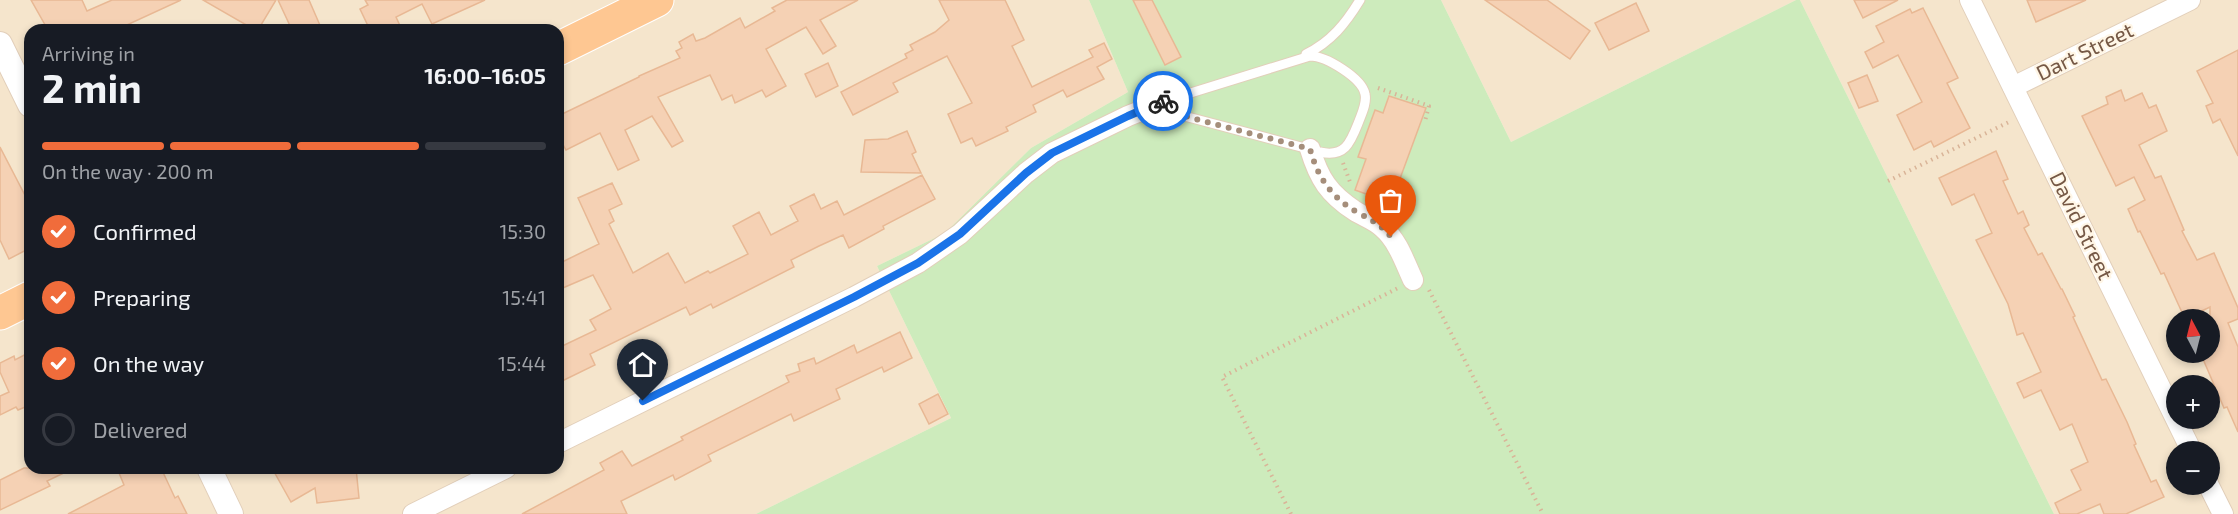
<!DOCTYPE html>
<meta charset="utf-8">
<style>
body{margin:0;font-family:"Exo 2",sans-serif;background:#242831;color:#f1f3f6;height:100vh;display:flex;flex-direction:column;font-size:22px;white-space:nowrap}
*{box-sizing:border-box;margin:0}
p{font-size:20px;color:#9ea1a6}
.icon{flex:none;width:33px;height:33px;fill:none;stroke:currentColor;stroke-width:2;stroke-linecap:round;stroke-linejoin:round}
.map{position:relative;flex:1;overflow:hidden}
.sheet{position:absolute;left:24px;top:24px;width:540px;height:450px;display:flex;flex-direction:column;background:#171b24;border-radius:18px;box-shadow:0 3px 9px #0003}
.sheet>*{flex:none}
.needle{width:39px;rotate:353deg}
.fabs{position:absolute;left:2166px;top:309px;display:grid;gap:12px}
.fabs a{display:grid;place-items:center;width:54px;height:54px;border-radius:50%;background:#171b24;box-shadow:0 3px 9px #0003;font-size:30px}
.pin{position:absolute;display:grid;place-items:center;width:51px;height:51px;color:#fff;margin:-62px -26px;border-radius:50% 50% 50% 0;rotate:-45deg;box-shadow:0 0 6px #0007}
.pin .icon{rotate:45deg}
.courier{position:absolute;display:grid;place-items:center;width:60px;height:60px;margin:-30px;border:4px solid #1a73e8;border-radius:50%;background:#fff;color:#222;box-shadow:0 2px 8px #0007}
.summary em{font-style:normal;font-weight:700}
.summary div{display:flex;flex-direction:column-reverse}
.summary{display:flex;align-items:center;justify-content:space-between;height:102px;padding:0 18px}
h1{font-size:39px;font-weight:700;line-height:45px}
.bar{display:grid;grid-template-columns:repeat(4,1fr);gap:9px 6px;align-content:center;height:72px;padding:0 18px}
.bar i{height:8px;border-radius:4px;background:#363941}
.bar .current{background:#f06c3b}
.bar p{grid-column:span 4}
ol{padding:0 18px;list-style:none}
li{display:flex;align-items:center;gap:18px;height:66px}
li p{margin-inline-start:auto}
li .icon{padding:6px;border-radius:50%;background:#f06c3b;color:#fff;stroke-width:4}
li:last-child{color:#9ea1a6}
li i{width:33px;height:33px;border:3px solid #363941;border-radius:50%}
.map>svg:first-child{display:block}
.residential{fill:#f5e5cc;fill-rule:evenodd}
.green{fill:#cdebbc}
.building{fill:#f5d1b4;stroke:#e8b894;stroke-width:1.5}
.lines{fill:none;stroke-linecap:round;stroke-linejoin:round}
.service-casing{stroke:#e2cfba;stroke-width:11}
.minor-casing{stroke:#e2cfba;stroke-width:22}
.tertiary-casing{stroke:#e2cfba;stroke-width:26}
.trunk-casing{stroke:#fff;stroke-width:35}
.path{stroke:#d9b498;stroke-width:4;stroke-dasharray:1.5 4.5;stroke-linecap:butt}
.service{stroke:#fff;stroke-width:9}
.minor{stroke:#fff;stroke-width:20}
.tertiary{stroke:#fff;stroke-width:24}
.trunk{stroke:#fec792;stroke-width:33}
.done{stroke:#a58e7b;stroke-width:6;stroke-dasharray:0 10.8}
.route{stroke:#1a73e8;stroke-width:8}
.labels{text-anchor:middle;stroke-width:4.5;stroke-linejoin:round;paint-order:stroke}
.street-label{font-size:21px;fill:#755845;stroke:#fff6e6}
</style>
<div class="map">
<svg width="2238" height="514" viewBox="0 0 2238 514">
<rect width="100%" height="100%" fill="#fef3de"/>
<g class="residential">
<path d="M0,0h1089l39,92 -97,56 -86,85 -68,33 74,152 -195,96h-756zM30,30h528v438h-528z"/>
<polygon points="1441,0 1796,0 1511,142"/>
<path d="M1800,0h438v514h-184zM2176,320h34v32h-34zM2176,386h34v32h-34zM2176,452h34v32h-34z"/>
</g>
<polygon class="green" points="1089,0 1441,0 1511,142 1796,0 1800,0 2054,514 756,514 951,418 877,266 945,233 1031,148 1128,92"/>
<g class="building">
<polygon points="31,0 82,0 87,11 112,0 181,0 116,30 48,30"/>
<polygon points="203,0 276,0 258,30 255,30"/>
<polygon points="278,0 309,0 322,30 292,30"/>
<polygon points="365,0 485,0 432,24 422,4 396,17 402,30 370,30 360,9 368,5"/>
<polygon points="787,0 858,0 820,20 836,46 823,54 806,27 766,49 786,86 766,97 762,90 735,103 732,95 722,100 710,75 658,97 683,141 672,147 652,116 625,130 639,160 618,170 600,133 566,150 562,143 558,145 558,116 639,77 639,76 680,58 676,51 682,48 679,42 693,34 696,41 705,38 740,18 745,28 775,11 772,8"/>
<polygon points="939,0 1005,0 1024,40 1012,46 1032,87 1093,57 1089,50 1104,43 1112,59 1097,67 1104,79 1067,97 1063,90 1033,105 1036,112 1006,127 1008,131 976,146 972,138 961,143 948,114 972,103 947,56 893,83 898,92 853,115 841,92 907,58 905,54 913,50 910,45 935,32 949,20"/>
<polygon points="1133,0 1152,0 1181,57 1165,65"/>
<polygon points="1485,0 1547,0 1590,31 1570,59"/>
<polygon points="1854,0 1898,0 1863,18"/>
<polygon points="2027,0 2086,0 2036,22"/>
<polygon points="1636,3 1649,31 1609,50 1595,23"/>
<polygon points="1923,8 1958,78 1947,83 1970,128 1934,147 1931,141 1914,150 1897,115 1922,102 1898,55 1873,68 1865,52 1884,42 1876,26 1910,9 1912,13"/>
<polygon points="2238,50 2238,156 2220,119 2213,123 2206,106 2213,103 2197,71"/>
<polygon points="828,63 838,86 816,97 805,74"/>
<polygon points="1867,75 1878,101 1859,108 1848,83"/>
<polygon points="2121,90 2125,101 2142,93 2149,108 2156,105 2167,131 2139,145 2155,178 2161,176 2184,230 2182,231 2197,260 2214,253 2238,308 2238,319 2228,323 2238,347 2238,432 2227,407 2224,408 2200,352 2210,352 2210,307 2185,319 2164,273 2161,274 2140,231 2138,232 2128,209 2145,200 2134,177 2116,186 2082,116 2108,104 2106,97"/>
<polygon points="1389,96 1426,108 1391,203 1355,190 1366,159 1358,157 1375,110 1383,113"/>
<polygon points="907,131 916,152 912,154 921,173 861,172 865,140 888,139"/>
<polygon points="0,147 30,205 30,248 9,259 0,240"/>
<polygon points="1996,151 2008,179 2003,181 2018,214 2023,211 2029,225 2024,228 2038,255 2042,253 2061,289 2062,289 2075,316 2073,317 2102,380 2106,379 2127,422 2136,444 2134,445 2151,482 2156,480 2164,497 2126,514 2104,514 2100,504 2077,514 2060,514 2055,503 2081,490 2071,470 2088,462 2072,424 2060,430 2041,390 2024,398 2017,383 2041,372 2023,333 2017,335 2008,304 1976,240 1992,233 1974,194 1952,205 1939,178"/>
<polygon points="922,175 935,199 883,226 884,229 849,248 843,235 819,246 791,260 794,267 713,308 711,304 690,315 686,307 590,354 595,365 558,383 558,348 596,330 590,320 611,309 593,275 558,290 558,264 599,244 578,198 612,183 622,204 609,210 614,221 609,224 633,273 668,253 685,283 708,271 710,273 748,254 733,226 759,212 771,235 798,221 790,206 814,194 821,209 837,201 844,215"/>
<polygon points="900,332 912,358 884,372 882,367 836,389 840,399 794,421 791,414 708,455 711,461 675,480 673,475 621,501 627,514 522,514 604,470 600,463 622,451 632,466 683,440 681,437 789,382 786,376 800,371 798,364 814,358 816,364 854,345 857,353"/>
<polygon points="30,352 30,405 18,410 16,407 0,415 0,396 9,392 0,372 0,363 14,356 15,360"/>
<polygon points="938,394 948,414 929,424 919,404"/>
<polygon points="24,468 74,468 47,481 50,486 0,510 0,480"/>
<polygon points="117,468 161,468 175,498 178,496 187,514 68,514 124,485"/>
<polygon points="272,468 356,468 359,498 317,503 315,488 291,502"/>
</g>
<g class="lines">
<defs>
<g id="service">
<path d="M1306,54c25,-12 40,-31 54,-54"/>
<path d="M1310,56c16,0 52,22 55,38 2,9 -3,19 -6,27 -8,20 -13,37 -39,31l-132,-35 -16,-9 -4,-8z"/>
</g>
<g id="minor">
<polyline points="1970,0 2192,452"/>
<polyline points="2013,87 2190,0"/>
<path d="M1310,149c9,30 19,45 45,62 10,6 20,9 28,17 15,13 22,35 30,52"/>
<polyline points="558,443 854,297 918,263 960,234 1026,173 1052,153 1128,116 1168,100"/>
<polyline points="2208,484 2223,514"/>
<polyline points="413,514 506,468"/>
</g>
<g id="tertiary">
<polyline points="0,44 30,105"/>
<polyline points="209,468 231,514"/>
</g>
<g id="trunk">
<polyline points="558,49 657,0"/>
<polyline points="0,313 30,298"/>
</g>
</defs>
<use href="#service" class="service-casing"/>
<use href="#minor" class="minor-casing"/>
<use href="#tertiary" class="tertiary-casing"/>
<use href="#trunk" class="trunk-casing"/>
<g class="path">
<polyline points="1378,88 1429,106 1425,121"/>
<polyline points="1343,163 1350,182"/>
<polyline points="1888,181 2009,122"/>
<polyline points="1384,203 1394,206"/>
<polyline points="1429,290 1543,514"/>
<polyline points="1291,514 1222,377 1398,288"/>
</g>
<use href="#service" class="service"/>
<use href="#minor" class="minor"/>
<use href="#tertiary" class="tertiary"/>
<use href="#trunk" class="trunk"/>
</g>
<g class="lines">
<path class="done" d="M1163,101l5,-2 4,9 16,9 122,32c8,29 21,48 47,63 13,8 24,12 34,25"/>
<polyline class="route" points="643,401 854,297 918,263 960,234 1026,173 1052,153 1128,116 1163,101"/>
</g>
<g class="labels">
<g class="street-label">
<text transform="translate(2085 52) rotate(-26)" y="7">Dart Street</text>
<text transform="translate(2081 226) rotate(64)" y="7">David Street</text>
</g>
</g>
</svg>
<div class="fabs">
<a><svg class="needle" viewBox="-14 -14 28 28"><path d="M0-13l5 13h-10z" fill="#e53935"/><path d="M0 13l5-13h-10z" fill="#9ea1a6"/></svg></a>
<a>+</a>
<a>−</a>
</div>
<div class="pin" style="left:1391px;top:237px;background:#ea580c"><svg class="icon" aria-label="bag" viewBox="0 0 24 24"><path d="M5 8h14l-1 12H6zM9 8a3 3 0 0 1 6 0"/></svg></div>
<div class="pin" style="left:643px;top:401px;background:#1f2937"><svg class="icon" aria-label="home" viewBox="0 0 24 24"><path d="M3 11l9-7 9 7M6 9v11h12V9"/></svg></div>
<div class="courier" style="left:1163px;top:101px"><svg class="icon" aria-label="bike" viewBox="0 0 24 24"><circle cx="6" cy="16" r="4"/><circle cx="18" cy="16" r="4"/><path d="M6 16l4-8h5l3 8M10 8l3 8H6M13 5h3"/></svg></div>
<section class="sheet">
<div class="summary"><div><h1>2 min</h1><p>Arriving in</p></div><em>16:00–16:05</em></div>
<div class="bar"><i class="current"></i><i class="current"></i><i class="current"></i><i></i><p>On the way · 200 m</p></div>
<ol>
<li><svg class="icon" aria-label="check" viewBox="0 0 24 24"><path d="M5 12l5 5 9-10"/></svg>Confirmed<p>15:30</p></li>
<li><svg class="icon" aria-label="check" viewBox="0 0 24 24"><path d="M5 12l5 5 9-10"/></svg>Preparing<p>15:41</p></li>
<li><svg class="icon" aria-label="check" viewBox="0 0 24 24"><path d="M5 12l5 5 9-10"/></svg>On the way<p>15:44</p></li>
<li><i></i>Delivered</li>
</ol>
</section>
</div>
